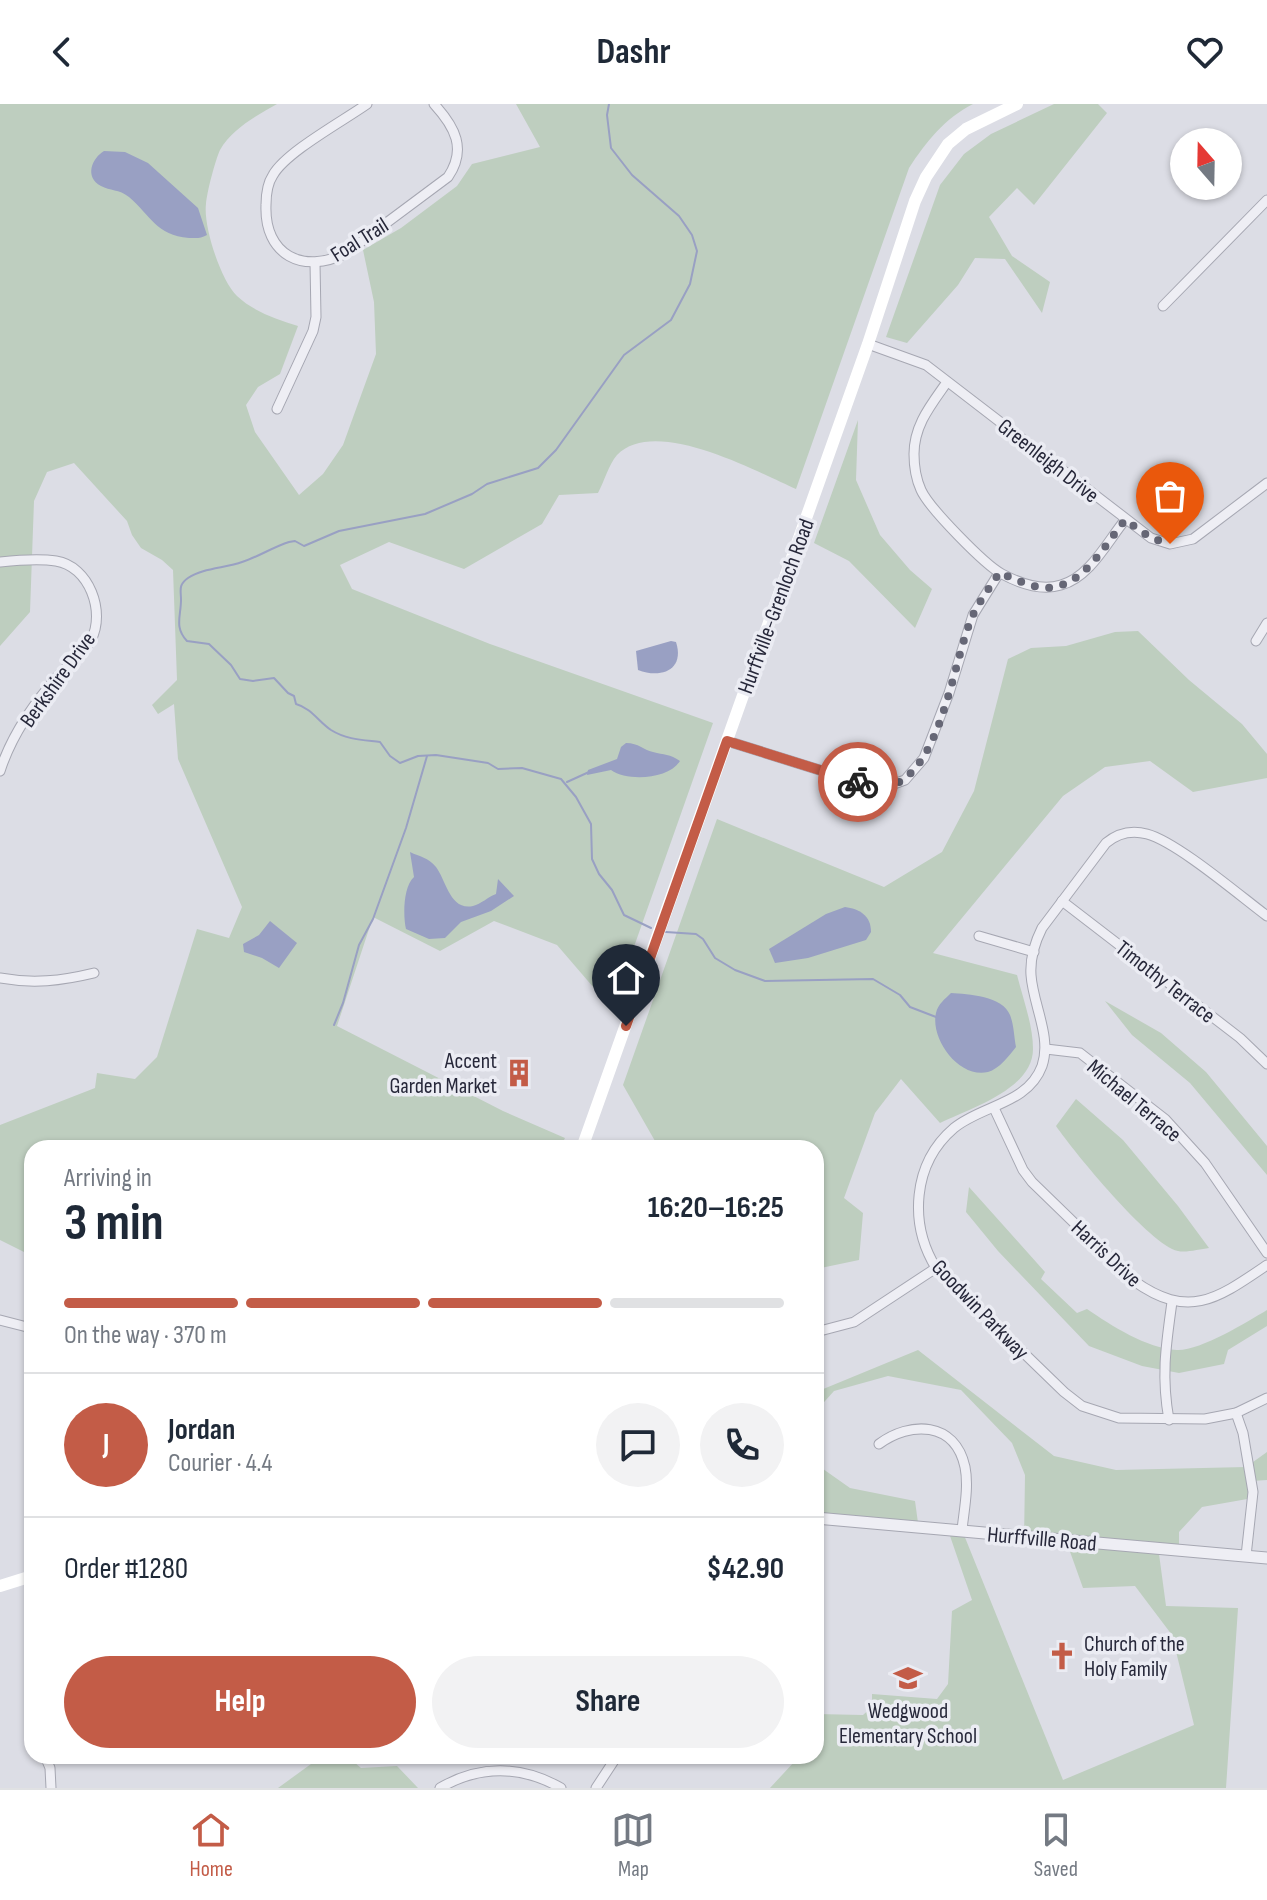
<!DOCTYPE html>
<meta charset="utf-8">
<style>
body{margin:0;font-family:"Sofia Sans Condensed",sans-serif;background:#f2f2f3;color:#1f2937;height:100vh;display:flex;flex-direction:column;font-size:30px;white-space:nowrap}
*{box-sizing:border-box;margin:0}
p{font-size:26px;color:#747a83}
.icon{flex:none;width:44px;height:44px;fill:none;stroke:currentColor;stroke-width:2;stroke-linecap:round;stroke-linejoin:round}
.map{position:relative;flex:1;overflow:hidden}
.panel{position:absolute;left:24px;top:1036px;width:800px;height:624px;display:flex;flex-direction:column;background:#fff;border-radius:24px;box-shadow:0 2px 6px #0004}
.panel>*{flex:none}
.needle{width:52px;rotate:340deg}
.tools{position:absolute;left:1170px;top:24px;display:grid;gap:16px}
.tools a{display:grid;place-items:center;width:72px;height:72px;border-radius:50%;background:#fff;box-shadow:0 2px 6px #0004;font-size:40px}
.pin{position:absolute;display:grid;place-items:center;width:68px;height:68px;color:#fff;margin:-82px -34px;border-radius:50% 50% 50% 0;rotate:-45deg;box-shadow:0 0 8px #0007}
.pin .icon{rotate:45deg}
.courier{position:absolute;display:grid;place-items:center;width:80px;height:80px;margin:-40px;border:6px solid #c35c47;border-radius:50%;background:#fff;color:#222;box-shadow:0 2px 10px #0007}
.headline em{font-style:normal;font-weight:700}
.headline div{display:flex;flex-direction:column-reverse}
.headline{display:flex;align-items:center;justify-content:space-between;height:136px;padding:0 40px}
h1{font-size:52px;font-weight:700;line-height:60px}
.bar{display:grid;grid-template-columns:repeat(4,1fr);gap:12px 8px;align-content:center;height:96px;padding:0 40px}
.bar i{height:10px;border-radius:6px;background:#e0e1e3}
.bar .current{background:#c35c47}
.bar p{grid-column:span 4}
.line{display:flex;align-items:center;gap:20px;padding:0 40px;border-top:2px solid #e0e1e3}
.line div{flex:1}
.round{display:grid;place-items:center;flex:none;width:84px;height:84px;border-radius:42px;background:#f2f2f3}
.action{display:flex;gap:16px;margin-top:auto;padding:16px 40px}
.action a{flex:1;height:92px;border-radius:48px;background:#c35c47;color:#fff;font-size:32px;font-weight:700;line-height:92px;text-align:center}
.action a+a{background:#f2f2f3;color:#1f2937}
header{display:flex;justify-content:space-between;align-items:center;height:104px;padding:0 40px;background:#fff;font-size:36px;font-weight:700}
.tabs{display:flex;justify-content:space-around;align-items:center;height:112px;border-top:2px solid #e0e1e3;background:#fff;font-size:22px;color:#747a83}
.tabs a{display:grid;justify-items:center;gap:4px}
.tabs .current{color:#c35c47}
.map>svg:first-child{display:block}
.green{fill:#becebf}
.water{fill:#99a0c3}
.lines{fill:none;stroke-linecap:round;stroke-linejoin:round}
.stream{stroke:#99a0c3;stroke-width:2}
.minor-casing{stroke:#a6a7b2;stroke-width:11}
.tertiary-casing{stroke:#a6a7b2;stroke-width:13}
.minor{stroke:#eeeef4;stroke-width:9}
.tertiary{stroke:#eeeef4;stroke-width:11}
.secondary{stroke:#fff;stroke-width:12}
.done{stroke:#666776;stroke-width:8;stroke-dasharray:0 14.4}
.route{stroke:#c35c47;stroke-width:10}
.labels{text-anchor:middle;stroke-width:7;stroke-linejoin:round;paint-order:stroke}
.street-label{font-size:22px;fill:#27283a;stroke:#ebecf3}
.poi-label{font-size:22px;fill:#27283a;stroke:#ebecf3;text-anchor:end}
</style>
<header><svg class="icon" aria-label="back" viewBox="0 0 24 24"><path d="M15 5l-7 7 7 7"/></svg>Dashr<svg class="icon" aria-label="heart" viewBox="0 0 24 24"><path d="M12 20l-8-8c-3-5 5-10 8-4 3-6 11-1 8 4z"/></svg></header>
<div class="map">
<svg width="1267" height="1684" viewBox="0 0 1267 1684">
<rect width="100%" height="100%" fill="#dcdde5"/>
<g class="green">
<path d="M0,0h277c-21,12 -45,25 -57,46 -5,11 -13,42 -14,54 -3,22 15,77 31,92 17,16 40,23 61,30l-18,48 -22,13 -12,18 9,27 44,63 24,-21 20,-29 33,-91 -2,-52 -11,-52 38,-22 56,-42 15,-22 68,-17 -24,-43h457c-28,14 -47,38 -64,64l-113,321c-41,-18 -141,-73 -179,-34 -8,9 -13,27 -19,38l-39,2 -17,29 -78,45 -75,-27 -49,23 12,24 138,55 223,79 -101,286 -55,-64 -63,-24 -54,30 -67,-34 -36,109 166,85 62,27 -5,10h-528v108l-32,-16v-115l95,-37 2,-15 38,6 22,-22 40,-128 32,9 13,-31 -64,-148 -4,-55 -16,10 -6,-9 25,-25 -4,-110 -11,-10 -21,-12 -9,-13 -5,-14 -53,-58 -27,9 -13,29 -4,111 -30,34z"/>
<polygon points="1054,0 1098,0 1107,9 1034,101 1017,84 989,113 1012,152 1050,178 1042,209 1005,155 975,154 958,181 907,239 886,233 940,81 964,50 991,30"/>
<polygon points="858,316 856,376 880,431 910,466 932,485 915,524 849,457 814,439"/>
<path d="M1138,527l51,49 53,44 25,30v24l-74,14 -43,-31 -45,6 -42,29 -130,157 84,22c6,24 16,50 16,74 0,40 -62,59 -93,74l-39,-44 -26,34 -31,85 19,15 -4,47 -43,9v-121h-157l-36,-63 94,-266 167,68 58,-35 32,-61 34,-132 23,-11 35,-2 49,-14z"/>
<polygon points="1105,897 1161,929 1206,968 1267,1042 1267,1071 1190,979 1132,931"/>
<path d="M1076,995l47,41 55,66 31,42c-9,1 -23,5 -31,3 -28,-6 -104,-99 -122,-125z"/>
<path d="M969,1083l76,85 -4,7 36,34 10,-4c25,17 59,39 90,41 23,1 70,-28 90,-40v16l-39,24 -4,14 -45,9 -37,-7 -53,-20 -91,-95 -32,-39z"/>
<polygon points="918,1246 1054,1352 1116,1366 1246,1363 1267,1348 1267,1376 1252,1377 1253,1394 1202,1403 1179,1428 1179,1450 1159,1450 1166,1502 1238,1504 1226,1684 770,1684 795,1657 794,1652 816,1652 816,1610 863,1611 872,1603 872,1590 937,1595 948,1580 952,1507 972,1496 949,1429 964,1431 1063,1676 1194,1621 1172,1531 1135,1482 1083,1484 1068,1442 1024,1437 1025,1371 1012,1339 961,1286 888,1272 834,1287 816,1307 816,1288"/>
<polygon points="816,1360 850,1384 915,1397 919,1426 816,1415"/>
<polygon points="322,1652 347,1652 361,1664 397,1662 418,1684 278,1684"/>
</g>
<g class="water">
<path d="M104,47l21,1 23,11 50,45 9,27c-7,4 -10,3 -18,3 -33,-3 -38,-22 -60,-41 -10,-8 -19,-6 -28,-11 -17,-9 -9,-28 3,-35z"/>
<path d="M671,537l5,1c9,28 -15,37 -38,28l-2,-19z"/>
<path d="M626,639c13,0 17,7 27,9 11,3 17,2 27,9 -11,18 -52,21 -69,9l-24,5 1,-5 29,-11 4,-12z"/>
<path d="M410,748c10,5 18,5 26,15 10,13 14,44 37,39 8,-2 15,-9 23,-12l2,-15 16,17 -23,15 -30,11 -16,16 -16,1 -23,-10c-3,-13 -3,-42 8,-52z"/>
<path d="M845,803c14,2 26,8 26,25l-5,8 -58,18 -33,5 -6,-14 57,-35z"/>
<polygon points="270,817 297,839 279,864 262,854 244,848 243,840 259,831"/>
<path d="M951,889c17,1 52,3 59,22 4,10 4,22 6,32 -7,9 -17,22 -28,25 -29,7 -58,-33 -52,-59 2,-9 9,-14 15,-20z"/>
</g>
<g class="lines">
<g class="stream">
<path d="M609,0l-2,11 4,33 21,27 47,41 13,19 5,16 -7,33 -19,36 -47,35 -68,95 -18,18 -51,16 -15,10 -47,20 -86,17 -35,15 -9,-5 -6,1c-16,5 -31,15 -47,20 -16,6 -40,6 -54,16 -10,7 -7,12 -7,22 0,16 -7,27 6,41l22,3 22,21 9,14 13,2 21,-3 14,15 6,3 2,8c15,4 23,18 35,26 16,10 33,10 49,12l10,14 10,7 18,-7 18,-1 52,8 10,6 24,-1 39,11 15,18 15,27 1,35 7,15 13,16 12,25 27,13"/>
<polyline points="567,678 589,668"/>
<polyline points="666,828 696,830 703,835 715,854 735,866 765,877 873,875 900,891 910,903 936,913"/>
<polyline points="334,921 343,899 359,841 373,815 406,724 427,652"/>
</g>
<defs>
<g id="minor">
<path d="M367,0c-24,17 -81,48 -94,71 -6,9 -7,19 -7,30 -2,50 37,70 80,48l102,-76c19,-28 7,-50 -14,-73"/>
<polyline points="1163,202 1267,96"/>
<polyline points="868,240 926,261 1151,434 1170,440 1193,435 1267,379"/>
<path d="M947,278c-16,23 -33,43 -33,72 0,12 2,25 7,36 8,18 64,75 81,84 17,9 40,17 59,11 29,-8 46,-43 64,-65"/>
<polyline points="277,305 313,227 316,213 315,159"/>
<path d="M0,458c18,-2 38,-4 56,-1 33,5 50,51 35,79 -8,14 -22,24 -33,36 -24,27 -47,61 -58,95"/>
<polyline points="1256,537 1267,519"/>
<polyline points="727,637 880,685 905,676 924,654 949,589 973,511 999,469"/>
<polyline points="1062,797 1240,934 1267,960"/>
<path d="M1267,812c-28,-21 -90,-74 -120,-82 -15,-4 -29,-1 -41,9l-64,85c-7,14 -12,32 -11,47 2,30 21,62 11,91 -14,38 -60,39 -88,62 -42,36 -45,96 -18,140l128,124 18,14 37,12 86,1 31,-6 31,-15"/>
<polyline points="979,832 1034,848"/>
<path d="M0,874c33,6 61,3 94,-5"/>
<polyline points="1046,945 1080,949 1165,1015 1205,1059 1267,1149"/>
<path d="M994,1004l29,62 9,12 102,99c55,39 83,18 133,-16"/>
<polyline points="0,1216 27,1223 32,1228"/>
<polyline points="816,1228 854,1218 936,1164"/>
<polyline points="1236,1309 1243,1329 1253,1388 1246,1452"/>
<path d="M1169,1316c-8,-44 -3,-75 3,-118"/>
<path d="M879,1340c31,-23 76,-23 86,23 4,20 -1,43 -3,63"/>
<polyline points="45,1652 50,1664 51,1684"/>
<path d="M440,1684c39,-23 81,-23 121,0"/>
<polyline points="596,1684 617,1652"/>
</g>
<polyline id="tertiary" points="816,1414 1267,1454"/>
</defs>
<use href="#minor" class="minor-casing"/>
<use href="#tertiary" class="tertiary-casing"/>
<use href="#minor" class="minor"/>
<use href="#tertiary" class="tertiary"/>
<g class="secondary">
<polyline points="582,1044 868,240 915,97 926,73 948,40 966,25 1017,0"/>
<polyline points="0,1482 32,1472"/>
</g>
</g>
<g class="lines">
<path class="done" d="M858,678c7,2 17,7 24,6 60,-8 70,-128 91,-173 7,-15 18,-29 26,-42 15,5 32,15 48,15 37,-2 57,-42 78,-68l26,18 19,6"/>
<polyline class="route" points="626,922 727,637 858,678"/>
</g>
<defs>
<symbol id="building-bare" viewBox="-9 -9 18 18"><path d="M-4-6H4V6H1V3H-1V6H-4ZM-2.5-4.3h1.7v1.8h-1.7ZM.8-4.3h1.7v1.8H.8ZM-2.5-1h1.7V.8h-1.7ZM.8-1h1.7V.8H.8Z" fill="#c35c47" stroke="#ebecf3" stroke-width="2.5" paint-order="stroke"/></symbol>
<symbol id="church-bare" viewBox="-9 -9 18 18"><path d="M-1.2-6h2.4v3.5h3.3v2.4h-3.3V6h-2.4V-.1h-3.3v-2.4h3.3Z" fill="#c35c47" stroke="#ebecf3" stroke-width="2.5" paint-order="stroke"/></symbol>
<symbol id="school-bare" viewBox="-9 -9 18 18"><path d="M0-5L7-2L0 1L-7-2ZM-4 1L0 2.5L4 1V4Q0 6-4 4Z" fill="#c35c47" stroke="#ebecf3" stroke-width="2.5" paint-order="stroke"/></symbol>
</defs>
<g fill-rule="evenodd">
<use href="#building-bare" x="499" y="949" width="40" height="40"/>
<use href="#church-bare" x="1042" y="1532" width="40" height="40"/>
<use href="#school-bare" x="888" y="1554" width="40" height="40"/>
</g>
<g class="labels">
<g class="street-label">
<text transform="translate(359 135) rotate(-32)" y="8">Foal Trail</text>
<text transform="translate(1049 356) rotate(38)" y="8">Greenleigh Drive</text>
<text transform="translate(775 502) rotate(-70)" y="8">Hurffville-Grenloch Road</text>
<text transform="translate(57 575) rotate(-54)" y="8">Berkshire Drive</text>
<text transform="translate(1166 877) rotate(38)" y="8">Timothy Terrace</text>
<text transform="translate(1135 996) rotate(40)" y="8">Michael Terrace</text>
<text transform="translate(1107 1149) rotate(43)" y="8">Harris Drive</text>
<text transform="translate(981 1205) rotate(46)" y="8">Goodwin Parkway</text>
<text transform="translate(1042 1434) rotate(5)" y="8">Hurffville Road</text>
</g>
<g class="poi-label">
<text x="497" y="964">Accent<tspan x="497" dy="25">Garden Market</tspan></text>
<text x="1084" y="1547" text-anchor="start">Church of the<tspan x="1084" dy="25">Holy Family</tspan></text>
<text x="908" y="1614" text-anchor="middle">Wedgwood<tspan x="908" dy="25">Elementary School</tspan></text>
</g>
</g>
</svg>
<div class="tools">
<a><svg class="needle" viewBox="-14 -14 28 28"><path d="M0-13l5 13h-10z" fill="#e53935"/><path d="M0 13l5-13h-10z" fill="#747a83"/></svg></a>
</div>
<div class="pin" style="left:1170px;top:440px;background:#ea580c"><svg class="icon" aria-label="bag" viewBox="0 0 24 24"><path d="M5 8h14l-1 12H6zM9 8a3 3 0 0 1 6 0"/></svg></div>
<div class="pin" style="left:626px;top:922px;background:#1f2937"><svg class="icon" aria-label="home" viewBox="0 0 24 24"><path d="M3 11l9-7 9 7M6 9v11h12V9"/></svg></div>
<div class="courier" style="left:858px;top:678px"><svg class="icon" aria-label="bike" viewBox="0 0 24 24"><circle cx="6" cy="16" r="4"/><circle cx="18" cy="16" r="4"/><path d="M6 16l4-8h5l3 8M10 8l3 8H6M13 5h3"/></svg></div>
<section class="panel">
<div class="headline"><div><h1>3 min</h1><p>Arriving in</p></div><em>16:20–16:25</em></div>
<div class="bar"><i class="current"></i><i class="current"></i><i class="current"></i><i></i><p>On the way · 370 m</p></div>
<div class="line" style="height:144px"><b class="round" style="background:#c35c47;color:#fff">J</b><div><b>Jordan</b><p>Courier · 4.4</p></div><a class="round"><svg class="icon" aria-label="chat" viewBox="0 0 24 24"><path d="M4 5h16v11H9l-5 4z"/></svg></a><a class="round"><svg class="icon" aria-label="phone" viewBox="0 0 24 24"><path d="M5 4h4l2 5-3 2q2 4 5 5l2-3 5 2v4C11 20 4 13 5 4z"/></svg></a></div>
<div class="line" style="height:104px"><div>Order #1280</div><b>$42.90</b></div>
<div class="action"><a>Help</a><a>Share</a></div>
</section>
</div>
<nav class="tabs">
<a class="current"><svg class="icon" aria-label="home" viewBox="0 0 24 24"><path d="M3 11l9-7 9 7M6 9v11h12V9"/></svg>Home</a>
<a><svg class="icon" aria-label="map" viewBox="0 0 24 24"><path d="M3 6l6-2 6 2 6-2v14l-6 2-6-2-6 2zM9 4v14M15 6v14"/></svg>Map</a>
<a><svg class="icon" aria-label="saved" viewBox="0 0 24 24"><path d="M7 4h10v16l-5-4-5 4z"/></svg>Saved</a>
</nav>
